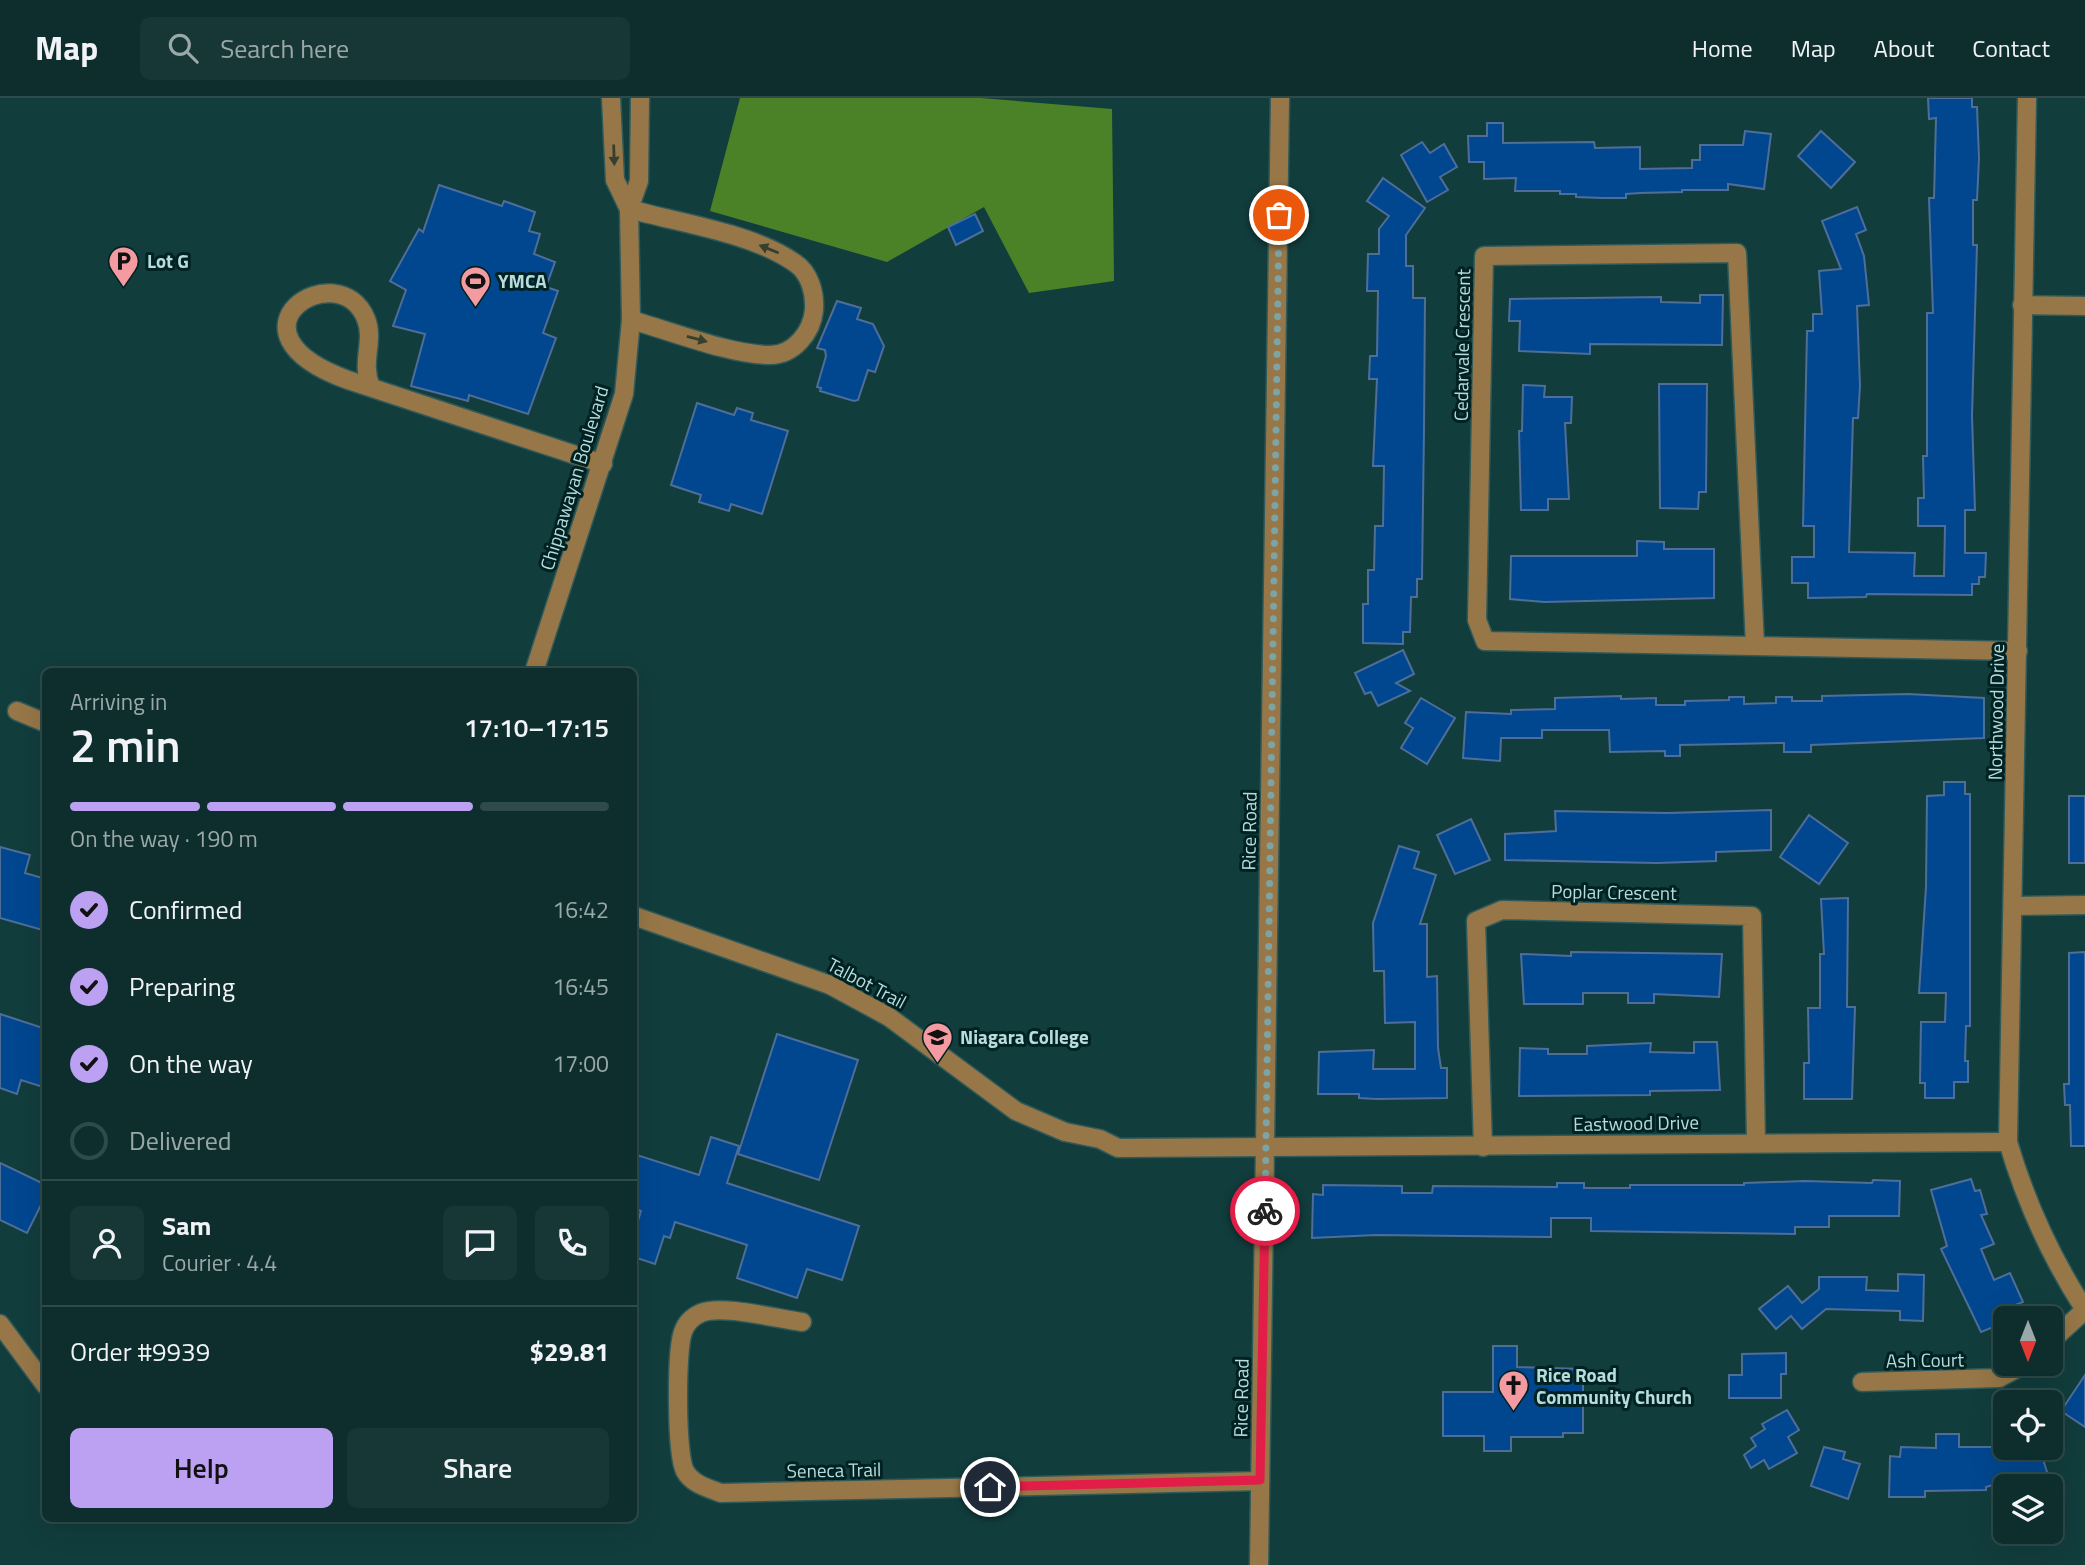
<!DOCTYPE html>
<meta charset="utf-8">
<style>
body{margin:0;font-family:"Titillium Web",sans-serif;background:#173636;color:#f1f3f6;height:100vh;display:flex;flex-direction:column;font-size:26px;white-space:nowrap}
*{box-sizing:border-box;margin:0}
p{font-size:23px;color:#9ba8aa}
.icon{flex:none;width:38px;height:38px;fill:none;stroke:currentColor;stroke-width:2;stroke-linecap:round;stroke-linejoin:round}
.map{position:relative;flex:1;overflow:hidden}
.side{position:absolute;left:42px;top:570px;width:595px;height:854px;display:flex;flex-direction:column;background:#0e2e2e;border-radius:10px;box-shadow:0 7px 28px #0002,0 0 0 2px #2e4a4a}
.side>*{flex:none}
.needle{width:46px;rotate:180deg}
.tools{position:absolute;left:1993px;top:1208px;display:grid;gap:14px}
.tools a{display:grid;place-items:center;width:70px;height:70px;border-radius:10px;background:#0e2e2e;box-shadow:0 7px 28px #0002,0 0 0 2px #2e4a4a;font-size:35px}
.pin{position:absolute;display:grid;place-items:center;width:60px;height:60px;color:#fff;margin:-30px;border:4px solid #fff;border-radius:50%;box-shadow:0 2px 7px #0007}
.courier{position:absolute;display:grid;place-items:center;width:70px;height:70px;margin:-35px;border:5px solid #e11d48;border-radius:50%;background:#fff;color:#222;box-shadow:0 2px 9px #0007}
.overview em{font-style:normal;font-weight:600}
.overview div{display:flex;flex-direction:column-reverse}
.overview{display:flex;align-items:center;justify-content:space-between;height:119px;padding:0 28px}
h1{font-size:46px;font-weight:600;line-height:52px}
.bar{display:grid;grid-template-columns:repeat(4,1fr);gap:10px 7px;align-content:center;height:84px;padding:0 28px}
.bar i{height:9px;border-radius:5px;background:#2e4a4a}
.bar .selected{background:#bca0f2}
.bar p{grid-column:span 4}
.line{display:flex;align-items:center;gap:18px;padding:0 28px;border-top:2px solid #2e4a4a}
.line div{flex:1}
.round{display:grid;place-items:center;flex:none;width:74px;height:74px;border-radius:10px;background:#173636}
ol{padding:0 28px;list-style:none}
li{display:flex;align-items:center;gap:21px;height:77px}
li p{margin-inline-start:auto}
li .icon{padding:7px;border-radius:50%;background:#bca0f2;color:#111;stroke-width:4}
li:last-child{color:#9ba8aa}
li i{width:38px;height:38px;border:4px solid #2e4a4a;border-radius:50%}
.primary-button{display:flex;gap:14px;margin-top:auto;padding:14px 28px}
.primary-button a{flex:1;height:80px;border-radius:10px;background:#bca0f2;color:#111;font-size:28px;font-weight:600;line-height:80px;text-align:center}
.primary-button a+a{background:#173636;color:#f1f3f6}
header{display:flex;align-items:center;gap:42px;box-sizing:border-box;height:98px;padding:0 35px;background:#0e2e2e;border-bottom:2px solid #2e4a4a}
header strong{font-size:33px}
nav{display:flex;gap:38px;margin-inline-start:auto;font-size:24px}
.search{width:490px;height:63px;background:#173636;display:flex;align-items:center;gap:18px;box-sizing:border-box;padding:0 24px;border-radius:10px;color:#9ba8aa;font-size:26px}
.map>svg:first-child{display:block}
.forest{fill:#4b8228}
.building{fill:#014790;stroke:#4e6e99;stroke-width:2}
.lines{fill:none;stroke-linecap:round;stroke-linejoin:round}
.minor-casing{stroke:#305a59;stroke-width:21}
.minor{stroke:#977748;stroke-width:18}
.oneway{fill:#364030}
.done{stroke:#7da4a4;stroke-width:7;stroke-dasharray:0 12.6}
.route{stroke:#e11d48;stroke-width:9}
.labels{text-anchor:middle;stroke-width:6;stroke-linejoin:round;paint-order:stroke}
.poi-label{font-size:19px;font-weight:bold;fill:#b7dcdb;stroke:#012223;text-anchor:start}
.street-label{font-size:19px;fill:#b7dcdb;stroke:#012223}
</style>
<header>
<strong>Map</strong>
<div class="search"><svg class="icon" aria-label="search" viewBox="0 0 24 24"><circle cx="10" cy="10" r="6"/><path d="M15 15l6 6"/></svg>Search here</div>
<nav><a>Home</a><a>Map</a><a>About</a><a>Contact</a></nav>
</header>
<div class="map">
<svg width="2085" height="1467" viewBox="0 0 2085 1467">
<rect width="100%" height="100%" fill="#123d3d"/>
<polygon class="forest" points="740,0 981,0 1112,11 1114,183 1029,195 984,109 887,164 710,113"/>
<g class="building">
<polygon points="1928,0 1972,0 1972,9 1977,9 1979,60 1977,102 1973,102 1973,147 1977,147 1972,318 1975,412 1965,412 1965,455 1986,455 1985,479 1979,479 1979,486 1972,486 1972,497 1867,496 1866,499 1808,500 1808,485 1792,485 1792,459 1814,459 1814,428 1803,428 1807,233 1813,233 1813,216 1822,216 1819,173 1841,171 1822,123 1857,109 1866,132 1856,136 1864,158 1869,207 1857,208 1860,288 1858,320 1853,320 1849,454 1915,455 1914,478 1944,478 1945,428 1918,428 1918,400 1924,400 1923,358 1927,358 1927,215 1933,215 1929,100 1934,100 1936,20 1929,21"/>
<polygon points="1487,25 1503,25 1503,45 1594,44 1595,50 1640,49 1640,71 1692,70 1692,62 1700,62 1700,47 1743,47 1745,33 1771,36 1764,91 1728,86 1728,92 1682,92 1682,94 1640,95 1626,96 1626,100 1603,100 1576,99 1576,96 1560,96 1560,93 1515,93 1516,80 1484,81 1484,64 1469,64 1468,38 1487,38"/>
<polygon points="1821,33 1855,64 1831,90 1798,58"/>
<polygon points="1422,44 1430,55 1444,46 1457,69 1440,79 1448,92 1427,104 1401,57"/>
<polygon points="1383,80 1425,110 1406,137 1406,168 1413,168 1413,200 1425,200 1424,331 1422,481 1417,481 1417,499 1411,499 1410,534 1403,534 1403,546 1363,545 1363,506 1368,506 1368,472 1374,472 1375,428 1383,428 1384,368 1373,368 1377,281 1369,281 1370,258 1377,258 1378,193 1367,193 1368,156 1379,156 1379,131 1389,118 1367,103"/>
<polygon points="439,87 502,108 504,103 535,114 529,133 540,136 534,156 555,164 546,189 558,193 543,235 556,240 528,316 469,297 468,303 411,288 425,236 393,228 406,192 390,183 419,131 423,134"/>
<polygon points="975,116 983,133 956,147 948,129"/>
<polygon points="1700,197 1723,197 1722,247 1590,246 1590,256 1519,253 1520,223 1509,223 1510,201 1661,199 1661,204 1700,205"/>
<polygon points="837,203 861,210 857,221 873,226 884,248 875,274 868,272 858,302 854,303 820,293 821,290 817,289 826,258 825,252 817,250"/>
<polygon points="1659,286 1707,286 1706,394 1699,394 1698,411 1660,410"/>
<polygon points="1523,287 1545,288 1544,299 1572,299 1571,325 1565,325 1569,401 1548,401 1548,412 1521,412 1519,333 1522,333"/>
<polygon points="697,305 734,317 737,310 753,315 751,322 788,333 762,416 731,406 729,413 699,404 701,397 671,387"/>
<polygon points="1637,443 1664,444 1664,451 1714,451 1714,500 1544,504 1510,501 1511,458 1637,458"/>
<polygon points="1403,552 1414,576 1396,585 1410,593 1378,608 1371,594 1365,596 1355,575"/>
<polygon points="1908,596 1984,600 1984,640 1811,647 1811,654 1784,654 1784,645 1680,647 1680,658 1665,658 1665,653 1610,654 1609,632 1542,632 1542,640 1501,640 1500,663 1463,660 1466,614 1511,616 1511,612 1555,611 1555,600 1621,598 1621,601 1656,600 1656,607 1685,607 1685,603 1729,602 1729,599 1744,599 1744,606 1776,605 1776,599 1792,599 1792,603 1822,603 1822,598"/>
<polygon points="1421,600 1455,620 1427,666 1401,650 1413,630 1405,625"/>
<polygon points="1944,684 1965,684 1965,696 1970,696 1970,928 1966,928 1965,963 1968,963 1968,984 1954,984 1954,1000 1925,1000 1925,985 1920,985 1921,924 1945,924 1946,895 1919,895 1926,789 1927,698 1944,697"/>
<rect x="2069" y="698" width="16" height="67"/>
<polygon points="1771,712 1771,752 1716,754 1716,763 1657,765 1505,762 1505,736 1556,733 1555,713 1667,715"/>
<polygon points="1809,717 1848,745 1819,786 1780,759"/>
<polygon points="1471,721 1490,762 1455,776 1437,737"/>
<polygon points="1399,748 1419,754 1414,770 1436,777 1420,826 1427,826 1427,879 1437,878 1438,950 1441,970 1447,970 1447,1000 1377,1001 1359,1000 1359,996 1318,996 1319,954 1374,952 1373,971 1415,971 1415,924 1385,925 1384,873 1374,873 1373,825"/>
<polygon points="0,749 30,757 25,775 46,781 46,833 0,820"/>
<polygon points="1848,800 1847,909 1855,909 1852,1001 1804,1001 1804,965 1809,965 1808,910 1820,910 1820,856 1824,856 1821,801"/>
<polygon points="1571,854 1722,856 1719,899 1654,896 1654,905 1628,905 1628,895 1583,895 1583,906 1524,906 1521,856 1571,858"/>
<polygon points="2085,854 2085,1048 2071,1048 2070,1007 2065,1007 2064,986 2069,986 2069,855"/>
<polygon points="0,916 46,931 46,990 21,982 17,996 0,990"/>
<polygon points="777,936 858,962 819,1082 738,1056"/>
<polygon points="1694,944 1717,944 1720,992 1650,993 1650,997 1519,998 1520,950 1548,951 1548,956 1587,956 1587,948 1651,945 1650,954 1694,955"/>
<polygon points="711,1039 739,1048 727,1085 859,1128 842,1182 807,1171 797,1200 737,1180 747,1147 675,1124 670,1140 664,1138 655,1166 634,1159 634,1135 641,1113 634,1110 634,1056 699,1077"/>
<polygon points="0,1065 46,1087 46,1097 27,1135 0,1122"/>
<polygon points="1971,1081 1975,1093 1980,1092 1987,1116 1981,1117 1994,1146 1981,1151 1994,1182 2010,1175 2023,1204 2015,1207 2020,1218 2006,1220 2006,1224 1981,1234 1941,1151 1947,1148 1931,1092"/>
<polygon points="1873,1082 1900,1083 1899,1118 1829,1118 1829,1129 1795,1129 1795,1136 1591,1133 1591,1120 1551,1120 1551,1139 1376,1137 1312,1140 1313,1096 1323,1097 1323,1087 1402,1088 1402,1095 1432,1095 1433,1088 1557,1089 1557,1085 1584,1085 1584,1090 1630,1090 1630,1087 1744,1087 1744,1085 1805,1083 1872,1085"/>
<polygon points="1898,1176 1924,1177 1923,1223 1900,1222 1900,1213 1826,1211 1802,1231 1791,1218 1776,1231 1759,1211 1788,1188 1802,1205 1819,1191 1819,1179 1867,1179 1866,1192 1898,1193"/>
<polygon points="1493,1248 1517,1248 1517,1269 1583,1271 1583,1335 1563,1335 1563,1339 1511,1339 1511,1353 1484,1353 1484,1338 1443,1338 1443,1294 1493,1294"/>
<polygon points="1786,1255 1786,1276 1781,1276 1781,1300 1729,1300 1729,1277 1742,1277 1742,1256"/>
<polygon points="2085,1277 2085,1329 2061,1313"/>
<polygon points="1787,1312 1799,1332 1788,1339 1797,1355 1769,1371 1764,1362 1751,1370 1744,1357 1756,1348 1751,1340 1765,1331 1762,1326"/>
<polygon points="1936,1336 1959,1336 1959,1349 2039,1349 2049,1380 2032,1385 2029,1376 1986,1389 1986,1392 1925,1393 1925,1399 1889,1399 1890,1358 1900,1359 1901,1349 1936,1350"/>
<polygon points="1824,1349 1845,1354 1843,1361 1860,1366 1848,1401 1811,1388"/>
</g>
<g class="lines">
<defs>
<g id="minor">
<polyline points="611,0 615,82 629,111"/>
<path d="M2027,0l-19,1044c18,61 42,114 77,168"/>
<path d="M629,111c50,14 124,24 166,54 15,10 20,30 19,47 -2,22 -20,45 -44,45 -39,0 -99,-24 -139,-35"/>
<polyline points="2022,207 2085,208"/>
<path d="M371,289c-11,-25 4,-46 -5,-68 -27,-67 -153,12 -18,61l255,84"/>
<polyline points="1755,548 1737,155 1484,158 1477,522 1485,543 2018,553"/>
<polyline points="534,574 624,296 631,222 629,111 639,83 640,0"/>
<polyline points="17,613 46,625"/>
<polyline points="2013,808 2085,807"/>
<polyline points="634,818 830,887 889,919 1016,1013 1065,1034 1100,1041 1118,1050 2008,1044"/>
<polyline points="1483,1049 1476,823 1502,812 1752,818 1756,1044"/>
<path d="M802,1224c-24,-3 -81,-18 -101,-9 -9,4 -15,10 -18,19 -7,18 -7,123 2,139 7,13 23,17 36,22l539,-12"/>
<polyline points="0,1226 46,1288"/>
<polyline points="2051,1243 2085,1212"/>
<polyline points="1862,1284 1999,1280 2027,1265"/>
<polyline points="1259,1467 1280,0"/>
</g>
</defs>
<use href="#minor" class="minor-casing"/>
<use href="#minor" class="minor"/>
</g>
<defs><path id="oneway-solid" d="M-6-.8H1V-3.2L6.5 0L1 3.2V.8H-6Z" transform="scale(1.75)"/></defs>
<g class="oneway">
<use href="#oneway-solid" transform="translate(614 57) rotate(88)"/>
<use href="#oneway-solid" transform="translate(769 151) rotate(-158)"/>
<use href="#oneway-solid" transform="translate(697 241) rotate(15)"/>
</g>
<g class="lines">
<polyline class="done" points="1265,1113 1279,117"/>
<polyline class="route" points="990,1389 1260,1382 1265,1113"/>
</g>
<defs>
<symbol id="parking-pin" viewBox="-11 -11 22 30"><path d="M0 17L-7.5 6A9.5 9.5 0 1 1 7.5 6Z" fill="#f49aa1" stroke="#012223"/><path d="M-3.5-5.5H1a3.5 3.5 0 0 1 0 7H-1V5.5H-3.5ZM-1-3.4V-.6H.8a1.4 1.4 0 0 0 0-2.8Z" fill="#111"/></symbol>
<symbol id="stadium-pin" viewBox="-11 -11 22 30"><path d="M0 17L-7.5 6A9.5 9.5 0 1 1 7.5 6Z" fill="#f49aa1" stroke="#012223"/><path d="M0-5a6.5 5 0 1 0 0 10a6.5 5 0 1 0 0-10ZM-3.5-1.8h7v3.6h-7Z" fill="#111"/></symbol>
<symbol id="university-pin" viewBox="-11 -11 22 30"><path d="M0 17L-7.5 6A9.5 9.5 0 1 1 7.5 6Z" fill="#f49aa1" stroke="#012223"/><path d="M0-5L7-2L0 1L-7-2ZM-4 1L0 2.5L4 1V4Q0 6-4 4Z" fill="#111"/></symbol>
<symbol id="church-pin" viewBox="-11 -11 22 30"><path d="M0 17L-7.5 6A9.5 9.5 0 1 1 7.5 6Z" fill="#f49aa1" stroke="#012223"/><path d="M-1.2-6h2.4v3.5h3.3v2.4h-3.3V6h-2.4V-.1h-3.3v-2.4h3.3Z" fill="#111"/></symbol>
</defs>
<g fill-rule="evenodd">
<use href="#parking-pin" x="106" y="146" width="35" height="47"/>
<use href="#stadium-pin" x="458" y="166" width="35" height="47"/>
<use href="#university-pin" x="920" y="922" width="35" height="47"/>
<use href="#church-pin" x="1496" y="1270" width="35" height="47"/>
</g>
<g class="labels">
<g class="poi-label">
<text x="147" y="170">Lot G</text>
<text x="498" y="190">YMCA</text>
<text x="960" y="946">Niagara College</text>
<text x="1536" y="1284">Rice Road<tspan x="1536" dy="22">Community Church</tspan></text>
</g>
<g class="street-label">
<text transform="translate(1462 247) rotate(-89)" y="7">Cedarvale Crescent</text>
<text transform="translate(574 380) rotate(-73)" y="7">Chippawayan Boulevard</text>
<text transform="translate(1996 614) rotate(-89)" y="7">Northwood Drive</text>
<text transform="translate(1249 733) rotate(-89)" y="7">Rice Road</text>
<text transform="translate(1614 794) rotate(1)" y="7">Poplar Crescent</text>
<text transform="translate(867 885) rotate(28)" y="7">Talbot Trail</text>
<text transform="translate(1636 1025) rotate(-1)" y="7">Eastwood Drive</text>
<text transform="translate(1925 1262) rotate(-1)" y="7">Ash Court</text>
<text transform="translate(1241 1300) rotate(-89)" y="7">Rice Road</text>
<text transform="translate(834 1372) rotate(-1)" y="7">Seneca Trail</text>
</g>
</g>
</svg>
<div class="tools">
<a><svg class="needle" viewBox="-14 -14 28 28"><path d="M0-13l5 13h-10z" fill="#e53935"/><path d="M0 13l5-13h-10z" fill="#9ba8aa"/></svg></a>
<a><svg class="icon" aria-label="locate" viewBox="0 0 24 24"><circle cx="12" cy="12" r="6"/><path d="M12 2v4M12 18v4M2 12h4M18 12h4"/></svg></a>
<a><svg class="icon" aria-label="layers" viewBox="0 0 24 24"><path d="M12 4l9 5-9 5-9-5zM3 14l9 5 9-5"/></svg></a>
</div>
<div class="pin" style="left:1279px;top:117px;background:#ea580c"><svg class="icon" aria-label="bag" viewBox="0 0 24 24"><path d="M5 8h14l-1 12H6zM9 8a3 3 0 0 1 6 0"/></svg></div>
<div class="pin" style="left:990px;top:1389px;background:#1f2937"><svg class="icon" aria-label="home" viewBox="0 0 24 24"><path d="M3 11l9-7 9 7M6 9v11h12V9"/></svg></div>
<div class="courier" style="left:1265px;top:1113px"><svg class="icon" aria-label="bike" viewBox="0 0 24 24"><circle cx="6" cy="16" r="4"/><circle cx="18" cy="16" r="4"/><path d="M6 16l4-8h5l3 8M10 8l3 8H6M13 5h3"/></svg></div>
<section class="side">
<div class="overview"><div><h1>2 min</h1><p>Arriving in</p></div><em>17:10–17:15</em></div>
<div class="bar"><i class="selected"></i><i class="selected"></i><i class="selected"></i><i></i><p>On the way · 190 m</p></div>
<ol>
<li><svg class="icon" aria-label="check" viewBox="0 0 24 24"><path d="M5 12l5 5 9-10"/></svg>Confirmed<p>16:42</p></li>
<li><svg class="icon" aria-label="check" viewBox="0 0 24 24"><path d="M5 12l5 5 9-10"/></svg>Preparing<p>16:45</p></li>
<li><svg class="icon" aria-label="check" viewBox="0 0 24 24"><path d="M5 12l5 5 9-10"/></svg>On the way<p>17:00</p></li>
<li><i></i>Delivered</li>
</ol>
<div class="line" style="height:126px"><a class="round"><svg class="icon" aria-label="person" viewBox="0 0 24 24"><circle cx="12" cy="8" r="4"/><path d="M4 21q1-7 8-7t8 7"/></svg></a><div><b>Sam</b><p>Courier · 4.4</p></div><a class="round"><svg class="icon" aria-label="chat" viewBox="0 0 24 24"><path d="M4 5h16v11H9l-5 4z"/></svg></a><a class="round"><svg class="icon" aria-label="phone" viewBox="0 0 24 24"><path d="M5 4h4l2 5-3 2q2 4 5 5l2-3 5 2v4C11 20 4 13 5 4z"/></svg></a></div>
<div class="line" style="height:91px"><div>Order #9939</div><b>$29.81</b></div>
<div class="primary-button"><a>Help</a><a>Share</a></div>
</section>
</div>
